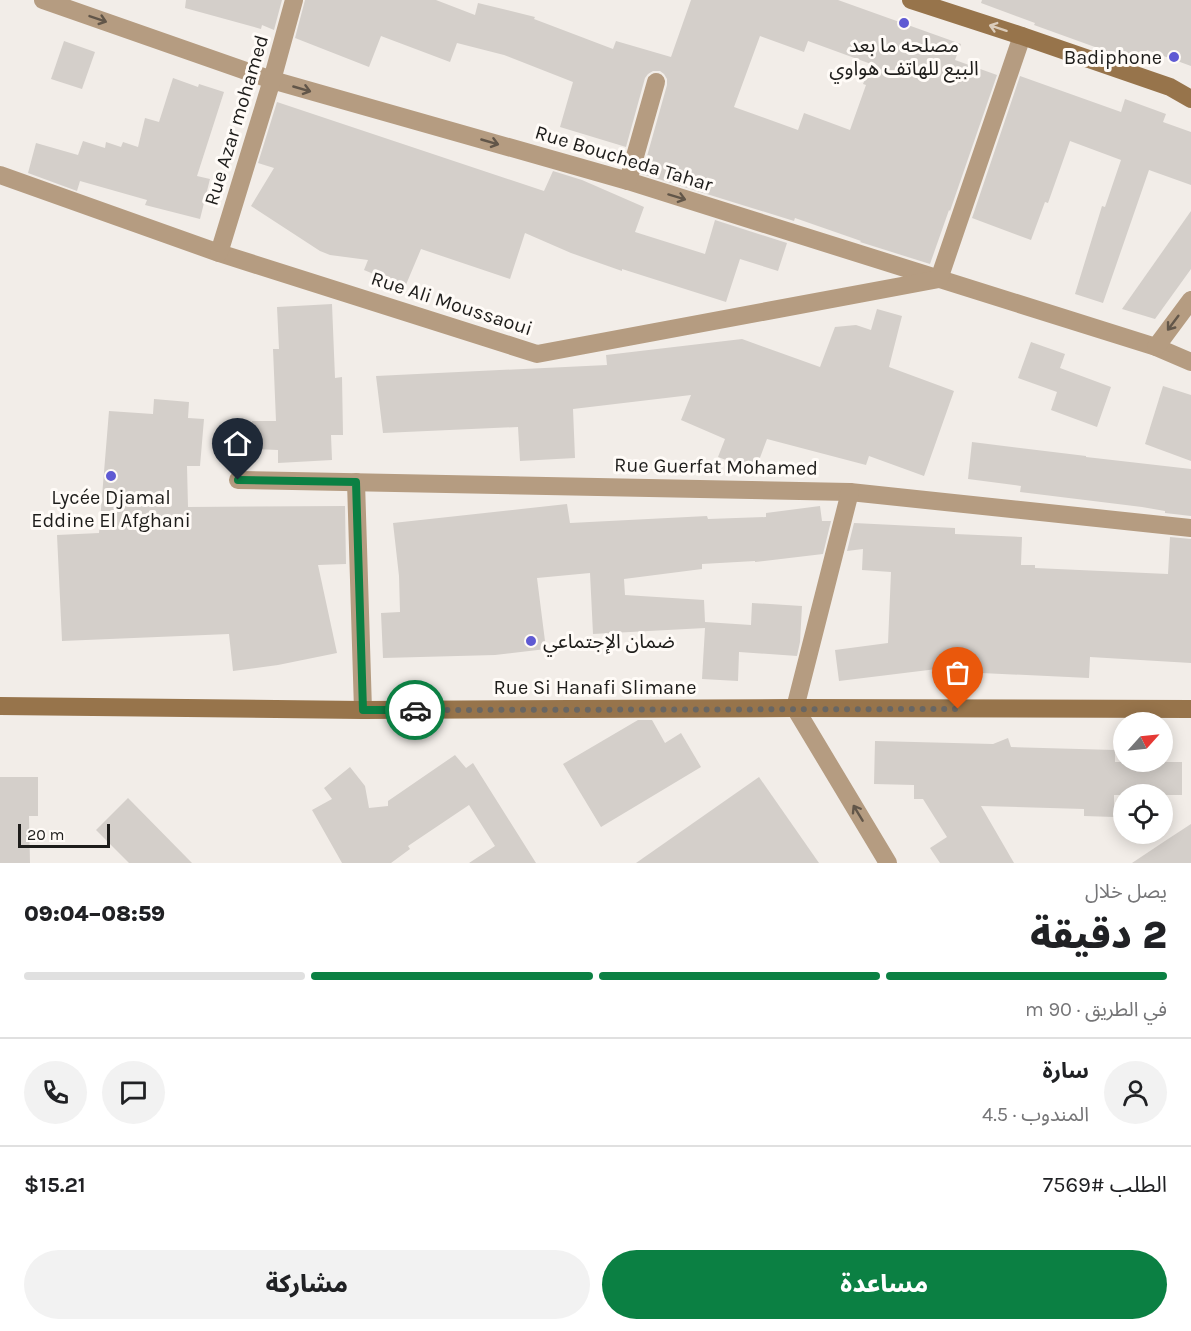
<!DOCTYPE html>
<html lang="ar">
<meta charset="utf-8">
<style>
body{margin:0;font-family:Karla,"Noto Sans Arabic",sans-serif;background:#f2f2f2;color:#202124;direction:rtl;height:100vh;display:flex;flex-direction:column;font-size:22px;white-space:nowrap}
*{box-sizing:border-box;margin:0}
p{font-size:20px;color:#757577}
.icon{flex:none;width:33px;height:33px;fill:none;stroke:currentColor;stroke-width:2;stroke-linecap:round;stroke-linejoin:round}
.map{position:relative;height:863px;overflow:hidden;direction:ltr}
.side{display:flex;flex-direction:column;background:#fff;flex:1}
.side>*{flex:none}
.needle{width:39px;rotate:63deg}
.buttons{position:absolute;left:1113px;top:712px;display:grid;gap:12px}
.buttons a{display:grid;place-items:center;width:60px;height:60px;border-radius:50%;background:#fff;box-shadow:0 3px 15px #0003;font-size:30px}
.scale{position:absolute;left:18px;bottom:15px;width:92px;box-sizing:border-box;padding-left:6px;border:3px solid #1e1d1b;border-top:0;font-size:16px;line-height:21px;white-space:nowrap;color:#1e1d1b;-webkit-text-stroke:4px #fffbf7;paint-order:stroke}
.pin{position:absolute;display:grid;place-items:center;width:51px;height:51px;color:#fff;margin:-62px -26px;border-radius:50% 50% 50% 0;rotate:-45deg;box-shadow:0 0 6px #0007}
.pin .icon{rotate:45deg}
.courier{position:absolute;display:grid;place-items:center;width:60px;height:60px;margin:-30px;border:4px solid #0b8043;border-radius:50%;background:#fff;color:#222;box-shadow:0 2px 8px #0007}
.head em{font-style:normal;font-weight:800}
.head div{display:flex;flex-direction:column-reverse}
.head{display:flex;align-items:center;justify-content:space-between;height:102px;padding:0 24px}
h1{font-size:39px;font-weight:800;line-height:45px}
.bar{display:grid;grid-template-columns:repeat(4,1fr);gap:9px 6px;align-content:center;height:72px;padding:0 24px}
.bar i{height:8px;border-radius:4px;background:#e0e0e0}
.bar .selected{background:#0b8043}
.bar p{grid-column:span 4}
.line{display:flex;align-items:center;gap:15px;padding:0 24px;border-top:2px solid #e0e0e0}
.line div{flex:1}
.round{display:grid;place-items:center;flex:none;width:63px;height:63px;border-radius:32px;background:#f2f2f2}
.button{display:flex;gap:12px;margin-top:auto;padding:12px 24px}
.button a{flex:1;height:69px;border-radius:36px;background:#0b8043;color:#fff;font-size:24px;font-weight:800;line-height:69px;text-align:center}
.button a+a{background:#f2f2f2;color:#202124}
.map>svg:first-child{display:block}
.building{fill:#d4cfca;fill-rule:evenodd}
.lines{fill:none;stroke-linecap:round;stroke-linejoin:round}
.street{stroke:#b59c81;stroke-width:18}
.secondary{stroke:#97744b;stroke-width:18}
.oneway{stroke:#625649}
.oneway2{stroke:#dbccbb}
.done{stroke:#686663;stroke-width:6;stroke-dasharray:0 10.8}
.route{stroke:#0b8043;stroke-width:8}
.poi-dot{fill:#5f5ad3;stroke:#fffbf7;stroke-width:2}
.labels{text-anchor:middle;stroke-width:6;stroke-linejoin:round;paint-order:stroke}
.poi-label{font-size:20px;fill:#1e1d1b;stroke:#fffbf7}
.street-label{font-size:20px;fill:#1e1d1b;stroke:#fffbf7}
</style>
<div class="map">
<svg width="1191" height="863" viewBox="0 0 1191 863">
<rect width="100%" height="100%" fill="#f2ede8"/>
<g class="building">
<polygon points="186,0 282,0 274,30 262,25 261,29 185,8"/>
<path d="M305,0h131l39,15 3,-12 57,14 -1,2 79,30 3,-8 55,16 20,-57h147l123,44 -6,16 42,15 -47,136 -1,-1 -19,54 -70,-22 1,-1 -66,-23 -1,3 -152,-47 25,-89v-6l-3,-5 -4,-3h-7l-5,3 -3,4 -19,69 -66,-20 13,-45 -69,-27 -47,-12 -7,19 -69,-26 -12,31 -74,-29zM760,36l44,16 4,-11 63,23 -8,20 3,1 -16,45 -46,-17 -6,17 -64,-23z"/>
<polygon points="982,0 1191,0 1191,66 1147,50 1142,64 1034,25 1035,23 981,3"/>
<polygon points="64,41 95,52 82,89 51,79"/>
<polygon points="1020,76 1121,112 1125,99 1166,114 1163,122 1191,132 1191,185 1149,170 1103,303 1075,294 1102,206 1105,207 1121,160 1070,141 1048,203 1045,202 1031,240 972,218"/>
<polygon points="173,78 198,87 199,84 224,92 197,176 210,179 200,219 145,205 147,200 80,181 77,191 28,173 36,143 78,155 83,141 105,148 106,142 121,147 123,142 138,147 145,118 159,122"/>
<polygon points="277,102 544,191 553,171 582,180 644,207 635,232 705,254 715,220 787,243 778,271 740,259 726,302 622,269 622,271 571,253 525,233 510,279 421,249 405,287 364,270 368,260 330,255 320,251 251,206 274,168 258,163"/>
<polygon points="1191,211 1191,269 1155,319 1122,309"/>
<polygon points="332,304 335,378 342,377 343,435 331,435 332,460 278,463 278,450 252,449 252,421 276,421 273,349 279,349 277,307"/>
<polygon points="877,309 902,316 889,367 954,391 924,476 869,456 866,465 767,439 755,471 718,457 725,439 681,420 691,395 573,409 575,458 520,461 518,427 383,433 376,376 607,365 606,355 742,339 820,367 835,327 856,325 871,330"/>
<polygon points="1031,342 1065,354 1060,368 1111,387 1097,427 1051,410 1057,392 1018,378"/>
<polygon points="1163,386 1191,395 1191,461 1145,444"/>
<polygon points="154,399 189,402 188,418 204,419 200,466 187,466 188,507 345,506 346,564 318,565 337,653 278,665 233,671 229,634 62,641 57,535 99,533 109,411 153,414"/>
<polygon points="972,442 1086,456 1086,457 1191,469 1191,516 1165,513 1165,511 1142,507 1020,492 1021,486 968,479"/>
<polygon points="567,504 570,523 707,516 708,519 766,517 766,513 820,506 822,521 831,521 823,554 755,562 755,561 702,564 702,569 624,579 625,595 704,600 705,622 751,625 752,603 802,606 800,642 797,656 739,652 738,681 702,679 705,628 593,634 590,573 537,578 546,649 495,655 383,658 381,613 400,612 399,576 393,523"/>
<polygon points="854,523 955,528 955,534 1022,537 1021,565 1035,565 1035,568 1168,574 1170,537 1191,539 1191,663 1090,657 1089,678 981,673 981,680 953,678 953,667 839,681 835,650 888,643 891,572 862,570 863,549 847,551"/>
<polygon points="638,720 652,720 665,743 681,733 701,767 601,827 563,764"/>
<polygon points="1008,738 1011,747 1115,750 1115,762 1182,762 1182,795 1114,795 1114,817 1084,816 1084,809 981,806 1014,863 940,863 930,848 947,837 923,799 914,799 914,785 874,784 875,741 993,744"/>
<polygon points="455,755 466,768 473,763 536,863 469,863 495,846 469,805 408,846 410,849 391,863 342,863 312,810 332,799 324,788 350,767 365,786 369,808 388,806 388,801"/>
<polygon points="0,777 38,777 38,816 29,816 30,863 0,863"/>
<polygon points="759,777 819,863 636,863"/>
<polygon points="128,798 192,863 129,863 96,830"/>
<polygon points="1191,824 1191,863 1132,863 1168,839"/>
</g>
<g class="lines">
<g class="street">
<polyline points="43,0 272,80 628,181 1156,347 1191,362"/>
<polyline points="0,175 219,253 537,354 939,279 1022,36"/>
<polyline points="628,181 656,82"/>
<polyline points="219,253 272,80 294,0"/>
<polyline points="1156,347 1191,300"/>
<polyline points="238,480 850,492 1191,528"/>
<polyline points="356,482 363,710"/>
<polyline points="850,492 795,708 888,863"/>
</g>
<g class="secondary">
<polyline points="911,0 1022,36 1170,87 1191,99"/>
<polyline points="0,706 363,710 795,708 1191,709"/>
</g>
</g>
<defs><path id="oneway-shaft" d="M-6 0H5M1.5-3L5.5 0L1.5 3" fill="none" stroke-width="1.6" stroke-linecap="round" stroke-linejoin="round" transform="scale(1.5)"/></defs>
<g class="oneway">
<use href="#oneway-shaft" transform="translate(98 19) rotate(19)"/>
<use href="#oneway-shaft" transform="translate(302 89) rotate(16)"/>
<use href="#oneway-shaft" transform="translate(490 142) rotate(16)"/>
<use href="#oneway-shaft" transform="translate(677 197) rotate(17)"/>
<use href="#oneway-shaft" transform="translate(1173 323) rotate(127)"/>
<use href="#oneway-shaft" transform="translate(858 813) rotate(-121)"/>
</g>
<use class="oneway2" href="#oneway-shaft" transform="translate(998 28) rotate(-162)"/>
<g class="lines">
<polyline class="done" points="415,710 958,709"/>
<polyline class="route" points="238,480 356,482 363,710 415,710"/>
</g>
<g class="poi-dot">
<circle cx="904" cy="23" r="6"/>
<circle cx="1174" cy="57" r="6"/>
<circle cx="111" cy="476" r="6"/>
<circle cx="531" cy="641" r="6"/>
</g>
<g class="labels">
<g class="poi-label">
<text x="904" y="52">مصلحه ما بعد<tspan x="904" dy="23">البيع للهاتف هواوي</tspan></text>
<text x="1162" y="64" text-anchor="end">Badiphone</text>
<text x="111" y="504">Lycée Djamal<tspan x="111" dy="23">Eddine El Afghani</tspan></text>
<text x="543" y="648" text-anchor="start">ضمان الإجتماعي</text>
</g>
<g class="street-label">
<text transform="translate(236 120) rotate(-73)" y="7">Rue Azar mohamed</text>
<text transform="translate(624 158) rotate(17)" y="7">Rue Boucheda Tahar</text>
<text transform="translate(452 303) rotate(18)" y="7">Rue Ali Moussaoui</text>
<text transform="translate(716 466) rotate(1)" y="7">Rue Guerfat Mohamed</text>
<text x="595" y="694">Rue Si Hanafi Slimane</text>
</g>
</g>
</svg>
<div class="buttons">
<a><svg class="needle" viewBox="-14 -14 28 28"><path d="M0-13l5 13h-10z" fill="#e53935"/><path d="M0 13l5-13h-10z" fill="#757577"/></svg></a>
<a><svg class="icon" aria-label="locate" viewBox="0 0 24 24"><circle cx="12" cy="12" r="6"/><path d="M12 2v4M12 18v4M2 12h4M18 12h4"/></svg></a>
</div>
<div class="scale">20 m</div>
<div class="pin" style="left:958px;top:709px;background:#ea580c"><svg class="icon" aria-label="bag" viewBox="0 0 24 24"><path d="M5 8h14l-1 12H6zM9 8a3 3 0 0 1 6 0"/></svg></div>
<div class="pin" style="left:238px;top:480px;background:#1f2937"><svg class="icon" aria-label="home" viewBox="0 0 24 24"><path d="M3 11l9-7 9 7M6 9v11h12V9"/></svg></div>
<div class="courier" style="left:415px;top:710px"><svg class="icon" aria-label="car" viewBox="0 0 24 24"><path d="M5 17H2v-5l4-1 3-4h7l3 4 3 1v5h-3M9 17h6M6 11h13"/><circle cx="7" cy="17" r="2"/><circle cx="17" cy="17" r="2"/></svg></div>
</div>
<section class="side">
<div class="head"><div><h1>2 دقيقة</h1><p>يصل خلال</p></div><em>08:59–09:04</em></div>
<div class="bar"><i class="selected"></i><i class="selected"></i><i class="selected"></i><i></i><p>في الطريق · 90 m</p></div>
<div class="line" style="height:108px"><a class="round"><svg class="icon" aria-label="person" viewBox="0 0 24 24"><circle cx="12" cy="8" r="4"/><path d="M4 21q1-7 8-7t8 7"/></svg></a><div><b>سارة</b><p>المندوب · 4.5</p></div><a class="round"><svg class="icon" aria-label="chat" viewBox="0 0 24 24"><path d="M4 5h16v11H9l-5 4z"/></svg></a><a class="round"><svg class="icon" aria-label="phone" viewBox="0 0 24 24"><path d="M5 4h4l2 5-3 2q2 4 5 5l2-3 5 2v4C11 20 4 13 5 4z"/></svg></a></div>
<div class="line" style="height:78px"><div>الطلب #7569</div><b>$15.21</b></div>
<div class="button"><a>مساعدة</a><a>مشاركة</a></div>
</section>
